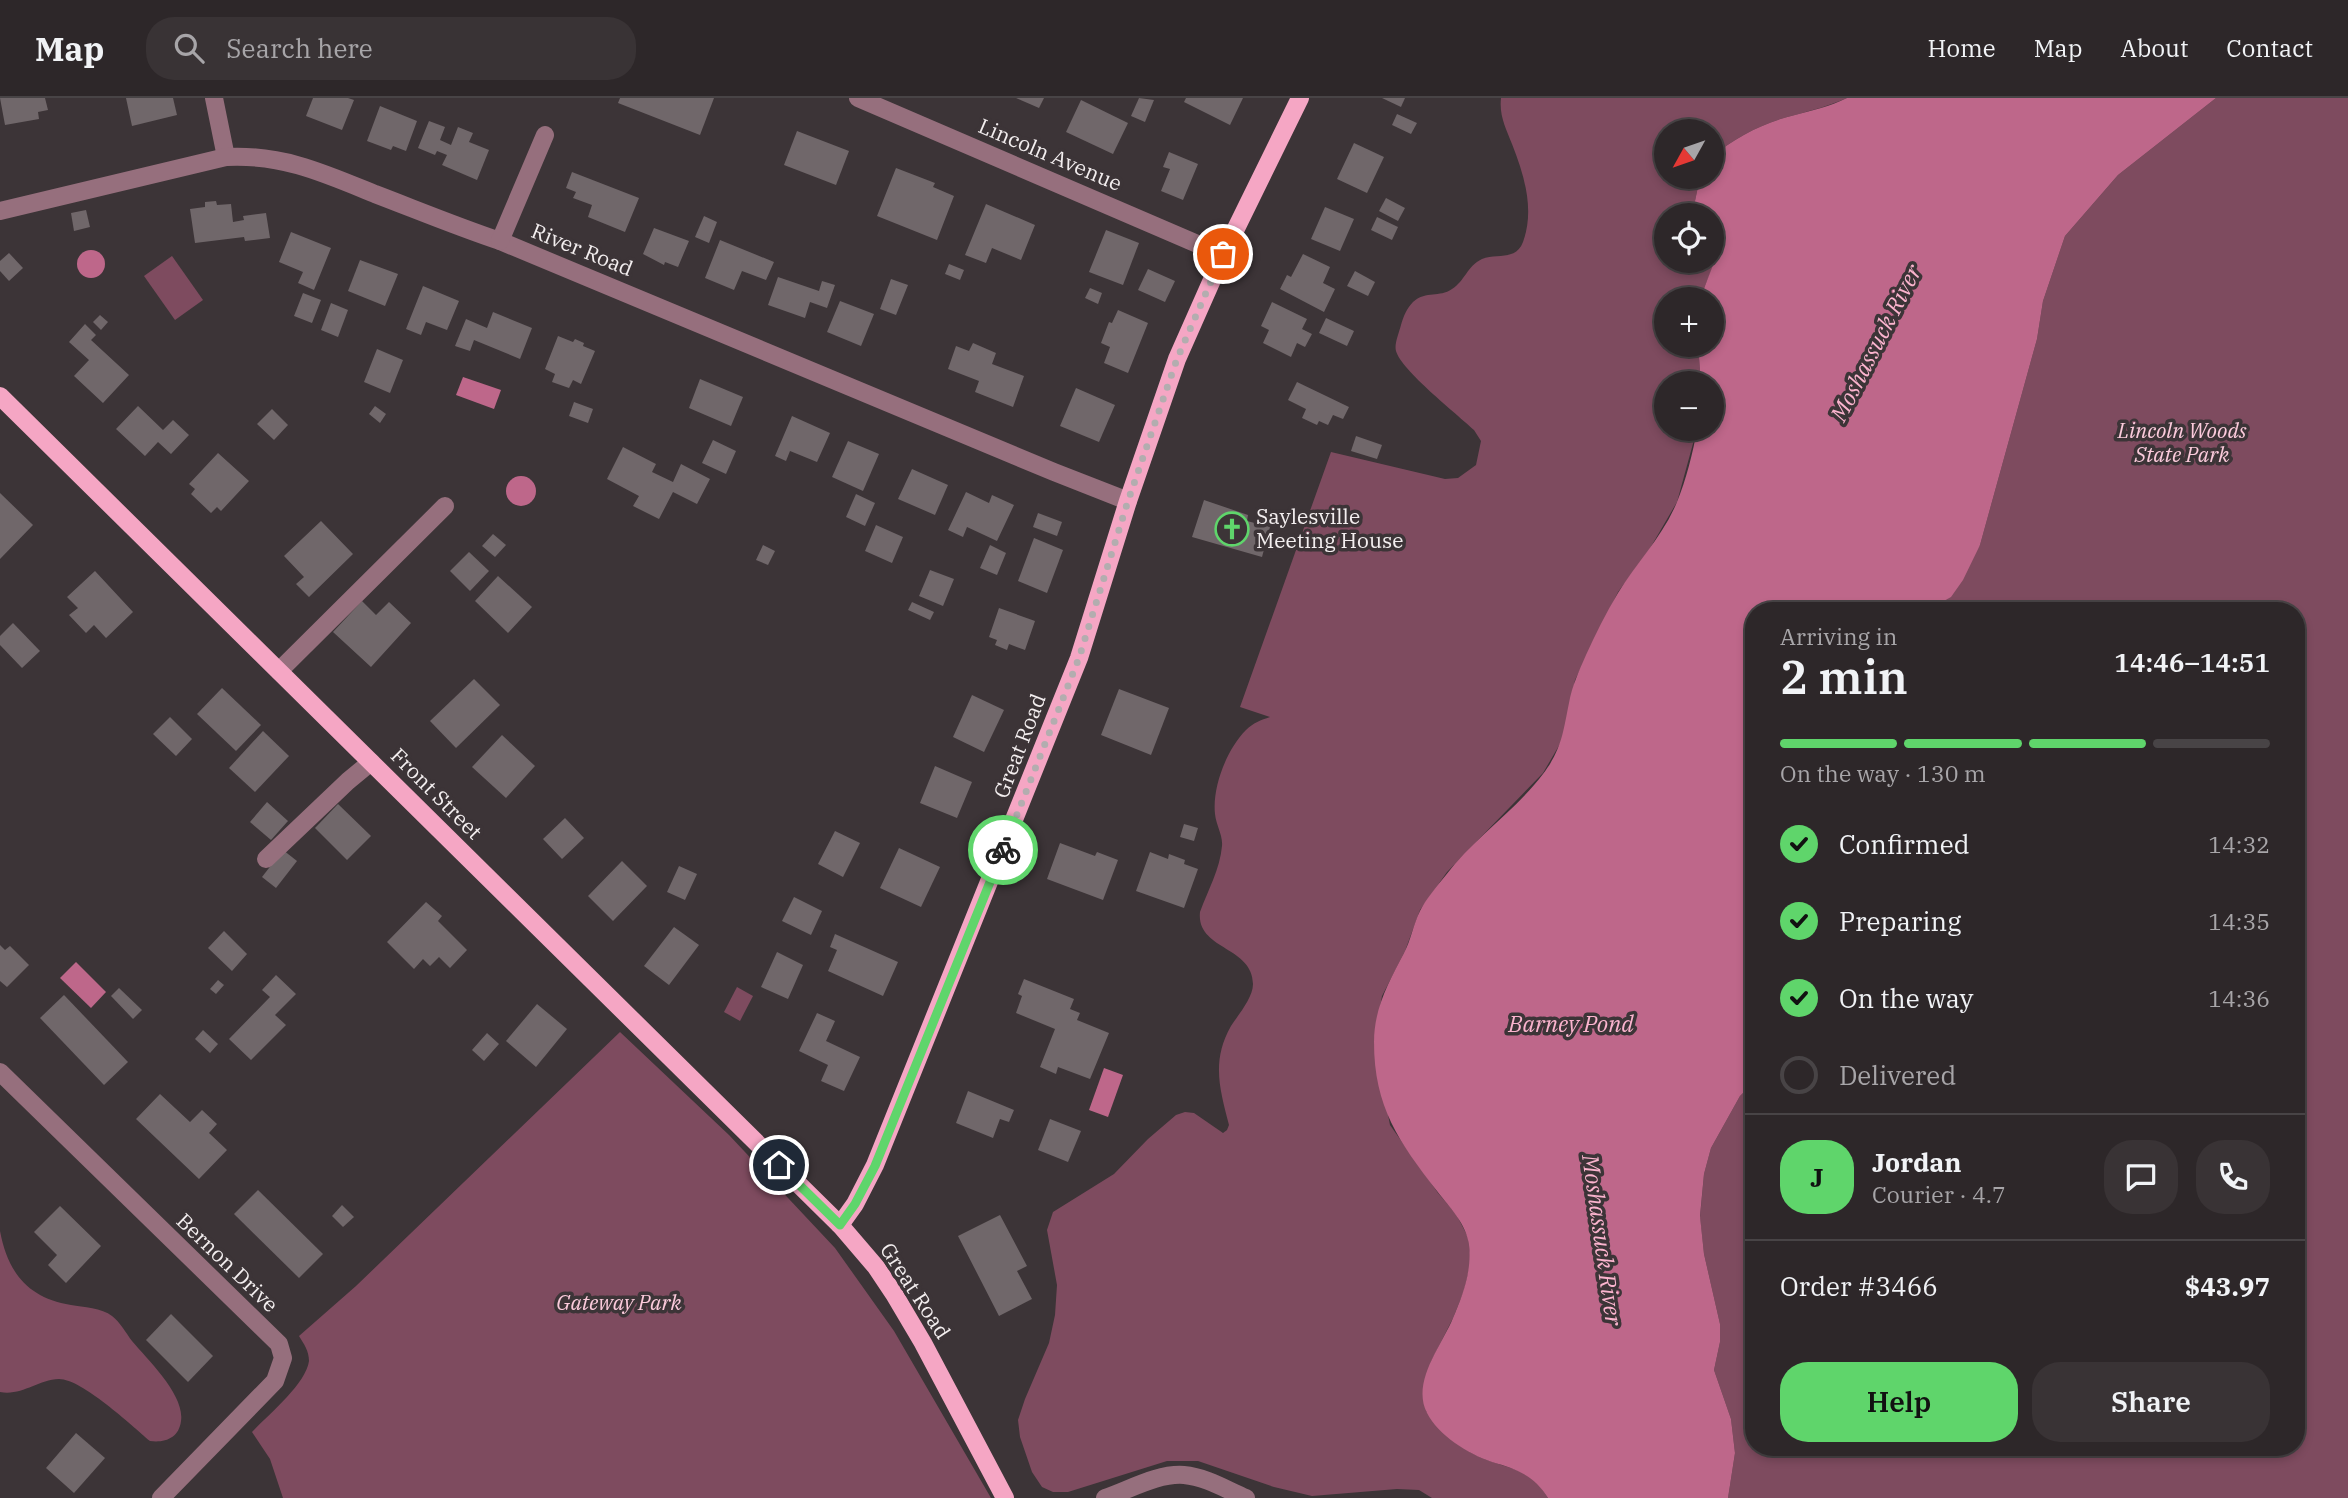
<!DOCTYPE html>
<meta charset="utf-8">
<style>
body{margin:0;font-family:"IBM Plex Serif",serif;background:#393335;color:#f1f3f6;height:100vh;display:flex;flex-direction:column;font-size:26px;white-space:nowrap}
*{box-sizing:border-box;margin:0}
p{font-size:23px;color:#a7a5a8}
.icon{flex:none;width:38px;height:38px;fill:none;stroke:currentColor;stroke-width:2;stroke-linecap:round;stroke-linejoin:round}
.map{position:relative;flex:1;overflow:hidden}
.sheet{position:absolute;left:1745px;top:504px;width:560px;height:854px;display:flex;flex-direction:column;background:#2d2729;border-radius:28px;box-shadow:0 4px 10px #0003,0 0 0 2px #484446}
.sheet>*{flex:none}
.needle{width:46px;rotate:230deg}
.tools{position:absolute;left:1654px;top:21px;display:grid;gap:14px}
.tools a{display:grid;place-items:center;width:70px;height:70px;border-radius:50%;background:#2d2729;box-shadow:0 4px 10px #0003,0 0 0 2px #484446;font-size:35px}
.pin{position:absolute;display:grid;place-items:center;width:60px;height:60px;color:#fff;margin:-30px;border:4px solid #fff;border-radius:50%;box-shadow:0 2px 7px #0007}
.courier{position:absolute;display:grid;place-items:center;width:70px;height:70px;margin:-35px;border:5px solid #5fd56b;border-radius:50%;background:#fff;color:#222;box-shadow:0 2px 9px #0007}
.headline em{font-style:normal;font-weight:600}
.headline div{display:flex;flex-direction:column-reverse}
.headline{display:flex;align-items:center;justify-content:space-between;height:119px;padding:0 35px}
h1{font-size:46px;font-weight:600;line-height:52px}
.bar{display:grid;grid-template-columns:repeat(4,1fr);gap:10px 7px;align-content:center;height:84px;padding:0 35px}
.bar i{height:9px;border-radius:5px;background:#484446}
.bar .on{background:#5fd56b}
.bar p{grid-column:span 4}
.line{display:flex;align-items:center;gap:18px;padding:0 35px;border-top:2px solid #484446}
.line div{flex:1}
.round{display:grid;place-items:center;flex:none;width:74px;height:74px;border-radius:28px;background:#393335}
ol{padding:0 35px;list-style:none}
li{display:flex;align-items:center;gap:21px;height:77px}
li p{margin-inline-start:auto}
li .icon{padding:7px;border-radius:50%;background:#5fd56b;color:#111;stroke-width:4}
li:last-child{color:#a7a5a8}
li i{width:38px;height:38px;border:4px solid #484446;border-radius:50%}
.button{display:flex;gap:14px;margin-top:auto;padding:14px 35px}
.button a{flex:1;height:80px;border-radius:28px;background:#5fd56b;color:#111;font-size:28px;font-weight:600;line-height:80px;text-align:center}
.button a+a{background:#393335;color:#f1f3f6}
header{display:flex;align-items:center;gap:42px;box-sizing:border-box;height:98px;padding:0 35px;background:#2d2729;border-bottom:2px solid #484446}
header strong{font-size:33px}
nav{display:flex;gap:38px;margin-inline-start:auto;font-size:24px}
.search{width:490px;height:63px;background:#393335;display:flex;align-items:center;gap:18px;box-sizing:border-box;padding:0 24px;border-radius:28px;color:#a7a5a8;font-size:26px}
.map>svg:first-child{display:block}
.green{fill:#7e4b5f}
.water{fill:#be678a}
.building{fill:#70676a}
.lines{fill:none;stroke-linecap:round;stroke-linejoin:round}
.minor{stroke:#966f7d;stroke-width:18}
.major{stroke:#f5a6c4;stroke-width:18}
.done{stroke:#b3adaf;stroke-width:7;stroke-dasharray:0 12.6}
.route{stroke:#5fd56b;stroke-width:9}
.labels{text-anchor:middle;stroke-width:7;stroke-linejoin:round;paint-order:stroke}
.street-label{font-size:21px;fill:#f3eeef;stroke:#3c3437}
.park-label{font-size:21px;font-style:italic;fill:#fccbdc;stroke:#3c3437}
.poi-label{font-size:21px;fill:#f3eeef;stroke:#3c3437;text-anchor:start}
.water-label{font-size:23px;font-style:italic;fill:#fbb4ce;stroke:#3c3437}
</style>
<header>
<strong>Map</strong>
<div class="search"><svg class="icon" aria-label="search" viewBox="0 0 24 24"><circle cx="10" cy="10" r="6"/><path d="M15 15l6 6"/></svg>Search here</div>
<nav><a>Home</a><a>Map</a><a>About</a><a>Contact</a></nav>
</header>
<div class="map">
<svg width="2348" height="1400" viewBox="0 0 2348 1400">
<rect width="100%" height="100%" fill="#3c3437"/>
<g class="green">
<path d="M1501,0h346c-18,8 -34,12 -52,17 -30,7 -60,22 -83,42v-26h-46v46h34l-5,24 3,14h-32v46h46v-21c9,19 -6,40 -12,59h-34v46h32l3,38h-35v46h31l-20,73 -28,48 -31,42 -43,88 -11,57 -21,36 -96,99 -27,38 -15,41 -23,45 -8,46 16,83 48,68 18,21 12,23 3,24 -7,30 -11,27 -22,44 -5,49c16,22 37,41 64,50 28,10 42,10 58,37h-116l-13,-8 -22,-1 -85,7 -38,-9 -76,-26h-31l-99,31h-15l-11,-5 -10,-15 -12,-35 -2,-17 7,-21 24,-56 6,-28 2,-30 -10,-55 6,-18 61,-38 34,-35 28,-24 9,-3 9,1 29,20 4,-3 2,-5c-9,-35 -18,-64 2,-99 7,-11 22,-28 22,-42 0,-38 -57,-34 -53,-72 8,-22 20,-43 22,-66 1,-11 -6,-21 -7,-32 -3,-27 12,-65 31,-84 7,-7 15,-10 24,-13l-30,-10 91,-255 114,27 13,-1 18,-13 5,-24 -7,-11c-17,-16 -73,-60 -78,-79 -2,-7 3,-18 5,-26 2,-8 6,-17 12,-23 14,-12 26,-4 39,-13 13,-8 15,-23 30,-30 15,-6 34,2 41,-17 12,-33 1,-67 -11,-98 -6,-16 -13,-28 -11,-46z"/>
<polygon points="2216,0 2348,0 2348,1400 1728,1400 1735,1355 1731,1321 1714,1272 1720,1244 1720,1226 1704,1156 1700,1119 1704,1076 1711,1050 1740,998 1753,985 1754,1349 2296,1349 2296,513 1926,513 1938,507 1980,447 2037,241 2043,203 2065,138 2118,77"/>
<polygon points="172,158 203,202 175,222 144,178"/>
<polygon points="737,889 753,898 740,923 724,914"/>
<path d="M620,934l109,103 106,113 59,83 97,167h-708l-13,-39 -18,-27c16,-17 54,-48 57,-71 0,-10 -5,-17 -10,-25l57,-50z"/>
<path d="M0,1133c8,42 28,67 71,74 12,2 31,3 41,11 8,6 14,17 20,25 16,19 53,54 49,80 -2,17 -16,22 -31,20 -19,-16 -68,-62 -91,-62 -22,1 -37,17 -59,13z"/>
</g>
<g class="water">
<path d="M1847,0h369l-98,77 -53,61 -22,65 -6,38 -57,206 -17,35 -12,17 -25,14h-172l-1,472 -13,13 -29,52 -7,26 -4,42 4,38 16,70v18l-6,28 17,49 4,34 -7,45h-180c-14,-23 -32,-29 -56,-36 -24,-8 -54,-27 -65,-49 -16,-31 15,-68 26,-95 10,-23 19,-48 16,-73 -3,-22 -19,-37 -32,-54 -38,-49 -63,-84 -63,-149 0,-34 15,-60 30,-89 7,-13 9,-28 16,-42 6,-12 17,-25 26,-36 28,-37 69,-64 97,-101 19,-25 20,-42 26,-71 3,-17 10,-32 17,-48 9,-20 20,-42 32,-62 19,-31 45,-57 59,-91 9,-22 16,-49 20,-73h15v-46h-11l-3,-38h14v-46h-12l16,-42v-9l-4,-8v-25h-14l-3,-14 5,-24h12v-20c23,-20 53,-35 83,-42 18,-5 34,-8 52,-17z"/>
<circle cx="91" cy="166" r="14"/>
<polygon points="463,279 501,292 494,311 456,297"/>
<circle cx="521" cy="393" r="15"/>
<polygon points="76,864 106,894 91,910 60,880"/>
<polygon points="1104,970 1123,977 1108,1019 1089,1012"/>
</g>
<g class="building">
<polygon points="0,0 45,0 48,12 38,14 39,21 5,27"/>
<polygon points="126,0 173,0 177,17 132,28"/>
<polygon points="313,0 348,0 354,2 342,32 306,18"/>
<polygon points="620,0 714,0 700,37 618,5"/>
<polygon points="1016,0 1044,0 1039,10"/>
<polygon points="1139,0 1154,2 1145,24 1131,18"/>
<polygon points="1186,0 1243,0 1230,27 1184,4"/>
<polygon points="1382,0 1405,0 1401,9"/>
<polygon points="1081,2 1128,25 1113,56 1066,34"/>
<polygon points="380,8 417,23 406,53 393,48 391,52 367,43"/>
<polygon points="1397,16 1417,25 1411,36 1392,27"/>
<polygon points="429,23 445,29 440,42 451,47 458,29 473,35 469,44 489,52 477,82 442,67 447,57 437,53 435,57 418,50"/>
<polygon points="797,33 849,53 836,87 784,67"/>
<polygon points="1354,45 1384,59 1367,95 1337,81"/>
<polygon points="1169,54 1198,66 1183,102 1161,93 1170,71 1163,69"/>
<polygon points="896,70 935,85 933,89 954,98 937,142 877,118"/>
<polygon points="572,74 639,100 625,134 588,119 592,107 573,100 576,94 566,90"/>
<polygon points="1386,100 1405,110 1398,123 1379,113"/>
<polygon points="216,103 217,107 231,106 233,124 244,122 243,118 266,115 270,140 245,143 244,139 195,145 190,111 205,109 205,104"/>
<polygon points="986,106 1035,127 1021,162 992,150 986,165 965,157"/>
<polygon points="1325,109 1354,121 1340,153 1311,141"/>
<polygon points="86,112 90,129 74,133 71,115"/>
<polygon points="704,118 717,124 709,145 695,139"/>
<polygon points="1377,119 1398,129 1392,142 1371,132"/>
<polygon points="654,130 689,143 678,169 665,164 664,167 643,156"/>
<polygon points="1106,132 1139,145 1123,187 1089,174"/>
<polygon points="291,134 331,150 314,192 298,185 303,174 279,164"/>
<polygon points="720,142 774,164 766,182 742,173 734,192 705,180"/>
<polygon points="9,155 23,170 9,183 0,173 0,163"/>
<polygon points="1303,156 1330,169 1323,185 1335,191 1324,214 1280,191 1287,177 1291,179"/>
<polygon points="360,162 398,176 385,208 348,193"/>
<polygon points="949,166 964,172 960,182 945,176"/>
<polygon points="1148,171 1175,183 1165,204 1138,192"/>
<polygon points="1355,173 1375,184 1368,198 1347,188"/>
<polygon points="778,179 819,193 822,183 835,187 827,210 810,204 805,220 768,207"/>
<polygon points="891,181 908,187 896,217 880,211"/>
<polygon points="423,188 459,203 447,232 426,224 421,237 406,231"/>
<polygon points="1090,190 1102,195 1098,206 1085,200"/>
<polygon points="303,195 321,202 312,225 294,218"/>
<polygon points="840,203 874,216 861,248 827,234"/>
<polygon points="1272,204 1307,221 1302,231 1312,236 1305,249 1297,245 1291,259 1263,245 1269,232 1261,228"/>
<polygon points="331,205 348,212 338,239 321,232"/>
<polygon points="1118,212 1148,225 1128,275 1104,265 1110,249 1101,245 1109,224 1112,225"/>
<polygon points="493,214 532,230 520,261 474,242 470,253 455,248 466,221 487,230"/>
<polygon points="100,217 108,224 101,232 93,224"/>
<polygon points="1326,220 1354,233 1347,248 1319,235"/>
<polygon points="85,226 96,237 91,242 129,277 103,305 74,278 89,262 69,244"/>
<polygon points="558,238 573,244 575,241 584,245 583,248 595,253 581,286 573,282 569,290 552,284 555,276 545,271"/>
<polygon points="973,245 996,255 992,266 1024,278 1013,309 975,294 979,283 948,271 956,248 969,253"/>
<polygon points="377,251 403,262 390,295 364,284"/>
<polygon points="700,281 743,299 731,328 689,310"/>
<polygon points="1297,284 1349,309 1343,321 1333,317 1328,327 1319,323 1317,327 1302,320 1306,311 1288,302"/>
<polygon points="1076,290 1115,307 1099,344 1060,328"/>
<polygon points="574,304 593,311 588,325 569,318"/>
<polygon points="138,308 163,332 173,322 189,337 171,356 158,344 145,358 116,331"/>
<polygon points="375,308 386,316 380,325 369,316"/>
<polygon points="272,311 288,327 274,342 257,326"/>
<polygon points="792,318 830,335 817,364 790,353 786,363 775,358"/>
<polygon points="1356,338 1382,347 1377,361 1351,353"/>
<polygon points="713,342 736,353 726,376 702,365"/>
<polygon points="848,343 879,356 863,393 832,379"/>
<polygon points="623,349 656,366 652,374 673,384 681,366 710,381 697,406 673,394 659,421 633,408 639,398 607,381"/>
<polygon points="218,355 249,383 221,413 217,409 211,415 191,396 195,391 189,386"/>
<polygon points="912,371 948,387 935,417 898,401"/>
<polygon points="966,394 989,405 992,397 1014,407 997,443 967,429 963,439 948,432"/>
<polygon points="0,395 33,427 0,461"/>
<polygon points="856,396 875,405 865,428 846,419"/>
<polygon points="1204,402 1248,417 1247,423 1270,429 1262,459 1192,439"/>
<polygon points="1038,415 1062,424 1057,438 1033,429"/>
<polygon points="321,423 353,456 309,499 296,486 304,479 284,458"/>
<polygon points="876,427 903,439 892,465 865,453"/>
<polygon points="493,436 506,447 495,459 482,448"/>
<polygon points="1034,440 1063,452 1047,495 1018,483"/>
<polygon points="763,447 775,453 768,467 756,462"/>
<polygon points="990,447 1006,455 997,477 980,470"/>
<polygon points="469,454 489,473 470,493 450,473"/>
<polygon points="930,472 954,481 943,508 919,498"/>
<polygon points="95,473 133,514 106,540 94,527 86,535 69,517 78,510 67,499"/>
<polygon points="498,478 532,509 508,535 475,503"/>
<polygon points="362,503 376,517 389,504 411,525 371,569 333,534"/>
<polygon points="912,504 934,514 930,522 908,512"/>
<polygon points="999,510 1035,523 1025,552 1009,546 1007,552 995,547 997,542 989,539"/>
<polygon points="13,525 40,553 22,570 0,547 0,538"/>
<polygon points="474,581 500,607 456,650 430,623"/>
<polygon points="222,590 261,627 236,653 197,616"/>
<polygon points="1119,591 1169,610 1151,657 1101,637"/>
<polygon points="972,597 1004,612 984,654 953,639"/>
<polygon points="170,619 192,641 176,658 153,636"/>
<polygon points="263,633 289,658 255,694 229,670"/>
<polygon points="502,637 535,668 506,700 472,669"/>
<polygon points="935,668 972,684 957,720 920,705"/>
<polygon points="267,704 288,723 271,742 250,724"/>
<polygon points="338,706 371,738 347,762 315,730"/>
<polygon points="565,720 584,740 562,761 543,741"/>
<polygon points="1184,726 1198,730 1194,743 1180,739"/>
<polygon points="835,733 860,745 843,779 818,766"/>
<polygon points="1060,745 1095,758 1097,754 1118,762 1103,802 1047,781"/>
<polygon points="899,750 940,769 921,809 880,790"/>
<polygon points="283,752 297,763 276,790 262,779"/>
<polygon points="1150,754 1168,761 1169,756 1185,762 1184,766 1198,771 1184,810 1136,793"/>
<polygon points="622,763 647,788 613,823 588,798"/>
<polygon points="679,768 697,776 685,802 667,794"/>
<polygon points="794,799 822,813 811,837 782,823"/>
<polygon points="426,804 442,818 438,823 467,852 450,870 439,859 430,868 423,861 414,871 387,844"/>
<polygon points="674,829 699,847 669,887 644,868"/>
<polygon points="224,833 247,856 232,873 208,850"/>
<polygon points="835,836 898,864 883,898 828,873 837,852 830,849"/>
<polygon points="0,847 5,852 10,848 29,867 7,889 0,883"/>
<polygon points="777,854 803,867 788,901 761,889"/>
<polygon points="276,877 296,896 275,917 286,927 251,962 229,941 270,899 262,892"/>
<polygon points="1024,881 1074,901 1070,911 1080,915 1077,922 1109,935 1090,981 1058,969 1056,976 1040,969 1055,931 1016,915 1022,898 1018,896"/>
<polygon points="218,882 224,887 216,896 210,891"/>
<polygon points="119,890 142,912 133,921 111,898"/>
<polygon points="64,897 128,964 104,987 40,920"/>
<polygon points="537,906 567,931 536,969 506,943"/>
<polygon points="817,915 835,923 826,943 860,959 844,993 821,983 828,967 799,953"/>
<polygon points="203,932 218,946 210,955 195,941"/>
<polygon points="487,935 499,946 484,963 472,952"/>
<polygon points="968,993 1014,1012 1009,1024 1000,1021 993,1040 956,1025"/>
<polygon points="160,996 190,1024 202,1012 217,1026 209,1035 227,1052 199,1081 136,1021"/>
<polygon points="1050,1021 1081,1033 1068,1064 1038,1052"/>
<polygon points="258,1092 323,1156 299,1180 234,1116"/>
<polygon points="342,1107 354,1119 343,1129 332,1118"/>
<polygon points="60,1108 101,1148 66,1185 48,1167 57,1157 34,1134"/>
<polygon points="1000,1117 1027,1168 1017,1173 1032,1201 999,1218 958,1138"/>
<polygon points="171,1216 213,1258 188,1284 146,1242"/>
<polygon points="76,1335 105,1360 74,1395 46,1370"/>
</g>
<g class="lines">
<g class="minor">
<polyline points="214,0 226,59"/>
<polyline points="858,0 1223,157"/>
<path d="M0,113l226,-54c56,-3 98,16 149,37 42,16 83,33 125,47l554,231 74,29"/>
<polyline points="500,143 545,37"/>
<polyline points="279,573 445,408"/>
<polyline points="266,761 348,683 371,664"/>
<polyline points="0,974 279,1246 283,1260 275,1283 161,1400"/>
<path d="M1105,1400c24,-8 53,-25 79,-23 22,2 43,15 62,23"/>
</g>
<g class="major">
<polyline points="0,298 840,1127 876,1169 894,1196 923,1245 1005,1400"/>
<polyline points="840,1127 855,1106 875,1067 1079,560 1128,403 1177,261 1223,157 1300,0"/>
</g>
</g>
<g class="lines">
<polyline class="done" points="1003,752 1079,560 1128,403 1177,261 1223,156"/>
<polyline class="route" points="779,1067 840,1127 855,1106 875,1068 1003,752"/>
</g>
<defs>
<symbol id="church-ring" viewBox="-11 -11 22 22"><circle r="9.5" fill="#3c3437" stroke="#5fd56b" stroke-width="1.5"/><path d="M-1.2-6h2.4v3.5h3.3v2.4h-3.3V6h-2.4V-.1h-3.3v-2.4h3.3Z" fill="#5fd56b"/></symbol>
</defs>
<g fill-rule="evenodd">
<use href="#church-ring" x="1213" y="412" width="38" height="38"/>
</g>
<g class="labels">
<g class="street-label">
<text transform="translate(1050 57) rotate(23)" y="7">Lincoln Avenue</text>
<text transform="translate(582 152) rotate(22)" y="7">River Road</text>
<text transform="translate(1020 648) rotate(-69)" y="7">Great Road</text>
<text transform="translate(436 696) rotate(45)" y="7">Front Street</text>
<text transform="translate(227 1165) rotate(44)" y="7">Bernon Drive</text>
<text transform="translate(915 1193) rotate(57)" y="7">Great Road</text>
</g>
<g class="park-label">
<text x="2182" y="340">Lincoln Woods<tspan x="2182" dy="24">State Park</tspan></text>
<text x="619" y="1212">Gateway Park</text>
</g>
<g class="poi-label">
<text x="1256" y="426">Saylesville<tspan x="1256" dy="24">Meeting House</tspan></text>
</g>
<g class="water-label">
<text transform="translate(1876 245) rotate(-63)" y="8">Moshassuck River</text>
<text x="1571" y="934">Barney Pond</text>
<text transform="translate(1602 1142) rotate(82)" y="8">Moshassuck River</text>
</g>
</g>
</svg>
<div class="tools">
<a><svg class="needle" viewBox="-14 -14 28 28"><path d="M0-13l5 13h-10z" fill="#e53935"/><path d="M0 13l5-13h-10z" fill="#a7a5a8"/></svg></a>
<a><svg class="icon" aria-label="locate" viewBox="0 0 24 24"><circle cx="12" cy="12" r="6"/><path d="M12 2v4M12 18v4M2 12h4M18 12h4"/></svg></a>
<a>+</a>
<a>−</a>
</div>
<div class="pin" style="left:1223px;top:156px;background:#ea580c"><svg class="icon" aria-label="bag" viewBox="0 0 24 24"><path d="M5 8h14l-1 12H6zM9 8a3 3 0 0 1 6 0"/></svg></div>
<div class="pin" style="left:779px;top:1067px;background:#1f2937"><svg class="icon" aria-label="home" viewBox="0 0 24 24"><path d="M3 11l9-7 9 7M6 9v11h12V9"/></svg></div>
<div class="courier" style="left:1003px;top:752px"><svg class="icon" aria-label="bike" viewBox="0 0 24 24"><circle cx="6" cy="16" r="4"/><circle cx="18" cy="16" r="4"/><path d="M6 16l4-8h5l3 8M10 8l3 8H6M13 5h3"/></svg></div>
<section class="sheet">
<div class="headline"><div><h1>2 min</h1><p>Arriving in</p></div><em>14:46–14:51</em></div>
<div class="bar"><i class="on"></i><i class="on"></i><i class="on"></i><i></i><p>On the way · 130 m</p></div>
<ol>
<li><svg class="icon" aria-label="check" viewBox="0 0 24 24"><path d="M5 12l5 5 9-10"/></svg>Confirmed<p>14:32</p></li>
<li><svg class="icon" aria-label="check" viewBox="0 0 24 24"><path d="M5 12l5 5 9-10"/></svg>Preparing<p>14:35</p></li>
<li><svg class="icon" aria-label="check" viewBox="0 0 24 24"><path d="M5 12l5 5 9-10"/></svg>On the way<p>14:36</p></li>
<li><i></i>Delivered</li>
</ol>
<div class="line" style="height:126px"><b class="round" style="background:#5fd56b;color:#111">J</b><div><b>Jordan</b><p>Courier · 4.7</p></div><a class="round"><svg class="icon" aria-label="chat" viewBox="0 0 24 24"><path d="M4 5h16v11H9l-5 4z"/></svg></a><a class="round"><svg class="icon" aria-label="phone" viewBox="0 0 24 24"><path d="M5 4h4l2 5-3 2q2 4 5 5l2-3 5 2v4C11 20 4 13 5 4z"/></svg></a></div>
<div class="line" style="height:91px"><div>Order #3466</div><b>$43.97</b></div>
<div class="button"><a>Help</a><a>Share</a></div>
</section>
</div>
